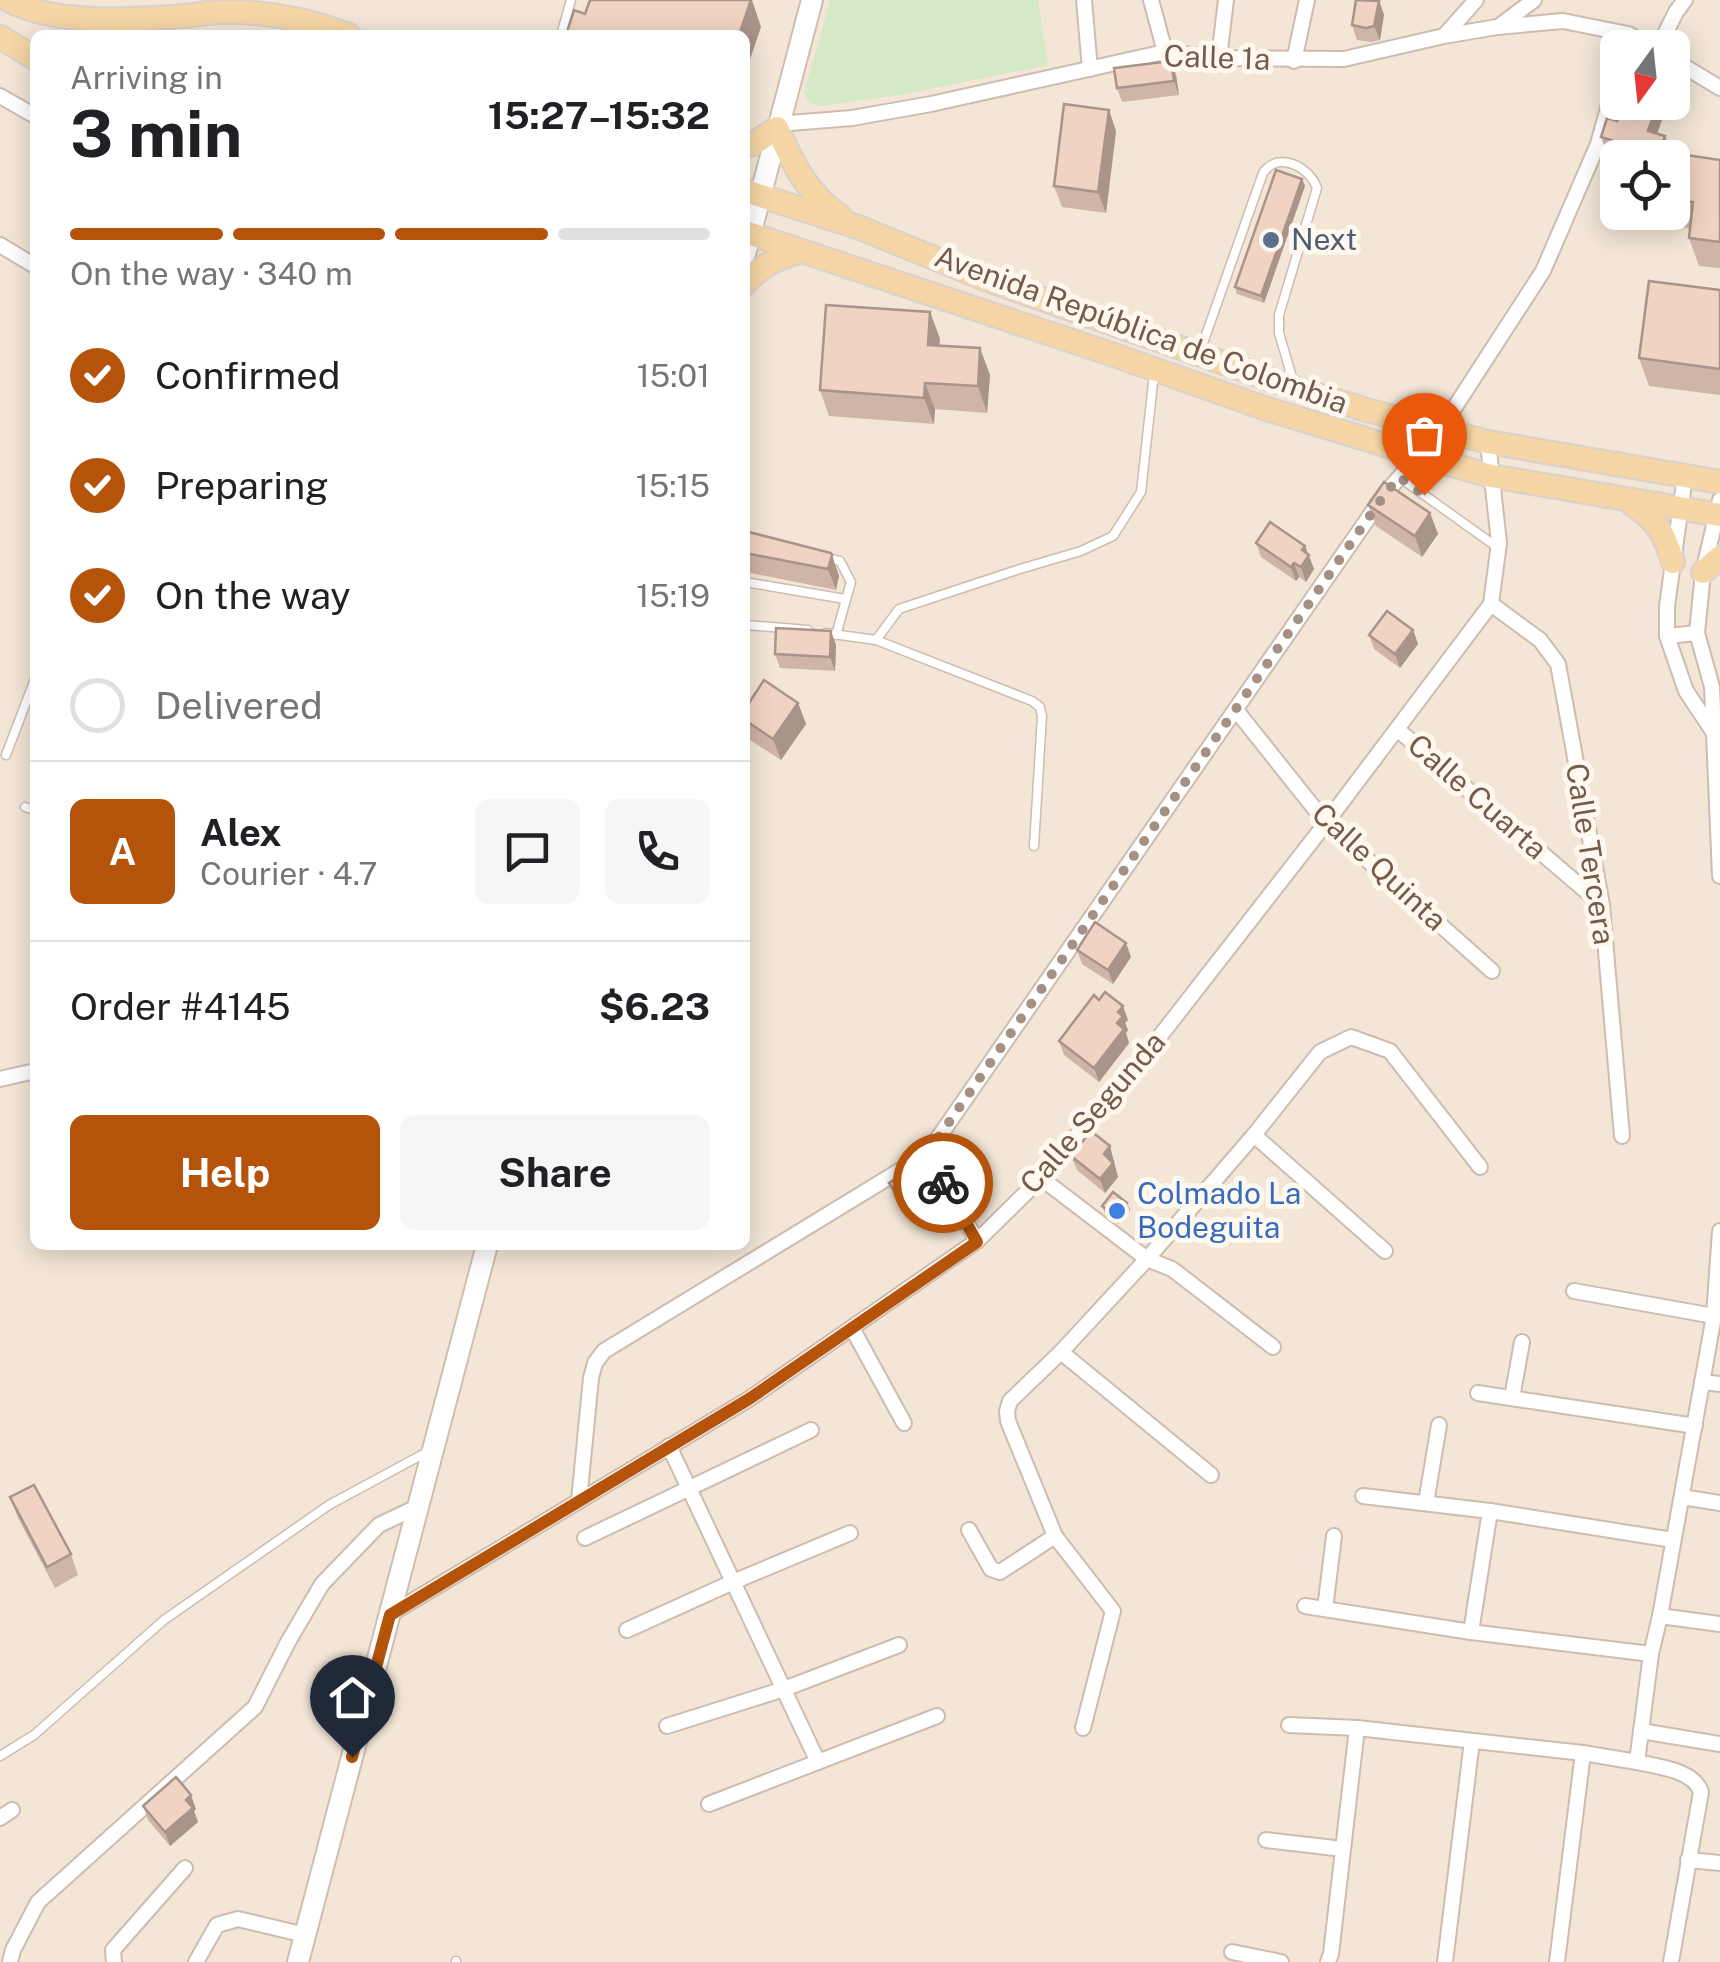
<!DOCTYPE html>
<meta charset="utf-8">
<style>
body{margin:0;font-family:"Public Sans",sans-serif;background:#f6f6f6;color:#202124;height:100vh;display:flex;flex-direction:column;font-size:38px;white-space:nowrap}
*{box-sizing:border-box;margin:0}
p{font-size:32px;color:#757577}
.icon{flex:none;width:55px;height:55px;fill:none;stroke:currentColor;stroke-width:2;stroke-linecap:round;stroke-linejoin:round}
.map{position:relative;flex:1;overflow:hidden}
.side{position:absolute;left:30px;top:30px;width:720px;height:1220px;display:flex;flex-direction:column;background:#fff;border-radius:15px;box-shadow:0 5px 25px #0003}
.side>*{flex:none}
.needle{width:65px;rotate:195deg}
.controls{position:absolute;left:1600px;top:30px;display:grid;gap:20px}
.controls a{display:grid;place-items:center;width:90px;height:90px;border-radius:15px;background:#fff;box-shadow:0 5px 25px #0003;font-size:50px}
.pin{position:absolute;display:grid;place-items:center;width:85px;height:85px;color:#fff;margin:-102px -42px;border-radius:50% 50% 50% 0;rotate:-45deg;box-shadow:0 0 10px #0007}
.pin .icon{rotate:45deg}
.courier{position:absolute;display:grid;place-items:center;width:100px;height:100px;margin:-50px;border:8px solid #b45309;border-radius:50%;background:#fff;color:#222;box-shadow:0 2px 12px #0007}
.overview em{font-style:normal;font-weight:700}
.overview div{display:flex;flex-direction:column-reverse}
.overview{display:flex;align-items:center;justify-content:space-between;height:170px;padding:0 40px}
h1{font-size:65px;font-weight:700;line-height:75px}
.bar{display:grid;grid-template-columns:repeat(4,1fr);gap:15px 10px;align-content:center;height:120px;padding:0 40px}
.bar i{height:12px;border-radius:8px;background:#e0e0e0}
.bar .selected{background:#b45309}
.bar p{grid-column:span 4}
.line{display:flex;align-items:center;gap:25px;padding:0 40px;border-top:2px solid #e0e0e0}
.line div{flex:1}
.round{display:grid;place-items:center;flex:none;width:105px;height:105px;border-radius:15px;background:#f6f6f6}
ol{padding:0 40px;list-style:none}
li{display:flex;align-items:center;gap:30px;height:110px}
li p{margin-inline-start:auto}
li .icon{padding:10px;border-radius:50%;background:#b45309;color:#fff;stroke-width:4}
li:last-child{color:#757577}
li i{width:55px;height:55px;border:5px solid #e0e0e0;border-radius:50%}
.action{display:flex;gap:20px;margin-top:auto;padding:20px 40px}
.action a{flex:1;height:115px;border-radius:15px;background:#b45309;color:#fff;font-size:40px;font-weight:700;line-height:115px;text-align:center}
.action a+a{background:#f6f6f6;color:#202124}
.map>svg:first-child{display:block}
.residential{fill:#f3e6d7;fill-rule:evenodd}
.green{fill:#d6e9c7}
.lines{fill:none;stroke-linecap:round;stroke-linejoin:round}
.lane-casing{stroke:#cdbcaf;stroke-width:11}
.street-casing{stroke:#cdbcaf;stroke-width:18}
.secondary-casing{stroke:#d2beaf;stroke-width:24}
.primary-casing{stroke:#d8d1cd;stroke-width:26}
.lane{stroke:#fff;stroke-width:8}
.street{stroke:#fff;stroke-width:14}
.secondary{stroke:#fff;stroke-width:20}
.primary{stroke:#f6d6a5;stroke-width:22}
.wall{fill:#ceb5a7}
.shaded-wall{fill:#a89488}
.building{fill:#f0d3c2;stroke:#a89488;stroke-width:2.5}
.done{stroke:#a49184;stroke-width:10;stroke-dasharray:0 18}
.route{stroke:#b45309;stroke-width:12}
.service-dot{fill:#5c6f8a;stroke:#fef8ef;stroke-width:4}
.shop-dot{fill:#3f7fe0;stroke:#fef8ef;stroke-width:4}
.labels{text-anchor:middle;stroke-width:10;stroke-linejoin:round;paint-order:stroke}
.street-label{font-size:30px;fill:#755b4d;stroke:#fef8ef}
.service-label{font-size:30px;fill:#4e5e75;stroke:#fef8ef;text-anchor:start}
.shop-label{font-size:30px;fill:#366cbe;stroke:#fef8ef;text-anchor:start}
</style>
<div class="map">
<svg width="1720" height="1962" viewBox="0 0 1720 1962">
<rect width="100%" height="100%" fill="#fbf4e9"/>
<path class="residential" d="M0,0h1720v1962h-1720zM35,35h710v1210h-710zM1618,48h54v54h-54zM1618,158h54v54h-54z"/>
<polygon class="green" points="830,0 1038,0 1048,65 901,95 818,106 809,102 804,93"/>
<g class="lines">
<defs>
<g id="lane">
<polyline points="561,35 571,0"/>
<path d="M1201,349l62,-176c15,-22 46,-7 54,15l-38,127v18l15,51"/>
<polyline points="1399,477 1497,547"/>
<polyline points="823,557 840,561 851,582 836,635"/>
<polyline points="745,582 845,599"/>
<polyline points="745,625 808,630"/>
<polyline points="826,633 876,640 899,609 1020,569 1081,551 1113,536 1141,492 1154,374"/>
<polyline points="876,640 1032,701 1040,707 1042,716 1034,846"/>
<polyline points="6,755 35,679"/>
<polyline points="25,807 35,810"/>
<polyline points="0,1756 34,1735 164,1620 329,1505 427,1452"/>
<polyline points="456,1962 456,1961"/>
</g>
<g id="street">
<polyline points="1084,0 1090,69"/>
<polyline points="1151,0 1165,52"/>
<polyline points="1498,27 1534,0"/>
<polyline points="1445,35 1476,0"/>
<polyline points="1658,48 1676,12 1685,0"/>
<polyline points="1219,58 1226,0"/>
<polyline points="1672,59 1720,88"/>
<polyline points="1294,61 1307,0"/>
<polyline points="0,96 35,116"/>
<polyline points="778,124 852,118 931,104 1165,52 1219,58 1344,59 1444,36 1497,27 1563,21 1628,34 1654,48"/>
<polyline points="0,245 35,266"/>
<polyline points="1685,476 1667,606 1667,636 1686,691 1714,733 1712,687 1697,633 1703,572 1720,500"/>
<polyline points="1491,604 1540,640 1558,664 1602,905 1622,1136"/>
<polyline points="1667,636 1697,633"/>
<polyline points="1236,710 1326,823 1492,971"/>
<polyline points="1397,729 1601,904"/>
<polyline points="1714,733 1720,876"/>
<polyline points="0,1079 31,1072"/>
<polyline points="1254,1135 1385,1251"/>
<polyline points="927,1154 977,1241"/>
<polyline points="1041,1178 1147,1259 1172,1269 1273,1347"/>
<polyline points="1574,1291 1714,1316"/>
<polyline points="852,1328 904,1423"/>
<polyline points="1061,1352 1211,1475"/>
<polyline points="1702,1382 1720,1384"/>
<polyline points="1478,1393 1695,1426"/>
<polyline points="1512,1398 1522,1342"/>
<polyline points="669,1446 818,1762"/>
<polyline points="1363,1496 1490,1511 1673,1540"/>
<polyline points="1682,1497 1720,1503"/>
<polyline points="579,1501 591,1378 595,1363 604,1351 927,1154 1385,494 1440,430 1543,271 1598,144 1618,73"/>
<polyline points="1426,1503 1439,1425"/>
<polyline points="969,1530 991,1569 1000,1572 1055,1536"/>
<polyline points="585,1538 811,1430"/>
<polyline points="1305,1606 1471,1632 1651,1654"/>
<polyline points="1325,1609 1334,1536"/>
<polyline points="389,1615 749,1399 977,1241 1041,1178 1150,1049 1326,823 1491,604 1499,543 1488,442"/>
<polyline points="1660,1616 1720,1624"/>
<polyline points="627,1630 733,1582 850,1533"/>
<polyline points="1471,1632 1490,1511"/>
<polyline points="1289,1725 1357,1728 1583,1753 1557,1962"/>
<polyline points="667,1726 784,1689 899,1645"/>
<polyline points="1083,1728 1113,1611 1055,1536 1008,1421 1007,1411 1010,1401 1061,1352 1147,1259 1254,1135 1320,1052 1351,1037 1390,1051 1480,1167"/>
<polyline points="1641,1731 1720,1744"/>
<polyline points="1583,1753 1637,1762"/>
<polyline points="709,1804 937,1716"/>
<polyline points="0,1818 12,1810"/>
<polyline points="1266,1840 1343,1849"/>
<polyline points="1688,1860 1720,1863"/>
<polyline points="1232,1952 1281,1962"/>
<polyline points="10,1962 13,1950 38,1902 255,1707 288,1642 322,1584 379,1525 417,1507"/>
<polyline points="114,1962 113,1950 185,1868"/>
<polyline points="196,1962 217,1925 238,1919 305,1935"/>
<polyline points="1328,1962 1331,1954 1357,1728"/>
<polyline points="1445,1962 1472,1741"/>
<path d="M1671,1962l30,-170c-7,-22 -43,-25 -64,-30l14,-108 9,-38 54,-300 6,-85"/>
</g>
<g id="secondary">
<polyline points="745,254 812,0"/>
<polyline points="298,1962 487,1245"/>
</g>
<g id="primary">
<path d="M8,0c45,25 124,20 175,16 13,-1 25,-4 38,-4 45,-1 86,7 128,23"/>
<polyline points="0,37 35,58"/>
<path d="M745,146l8,-2 24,-16c15,34 31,67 63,88"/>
<polyline points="745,191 858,227 985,279 1295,388 1363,409 1488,442 1720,482"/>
<polyline points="745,232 1114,355 1264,408 1418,455 1491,476 1720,515"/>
<path d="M745,284c15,-19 34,-26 56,-33"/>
<path d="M1631,503c26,18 33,29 42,59"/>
<polyline points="1703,572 1720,557"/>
</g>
</defs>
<use href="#lane" class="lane-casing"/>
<use href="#street" class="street-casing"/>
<use href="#secondary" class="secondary-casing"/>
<use href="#primary" class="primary-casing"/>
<use href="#lane" class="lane"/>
<use href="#street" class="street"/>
<use href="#secondary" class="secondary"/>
<use href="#primary" class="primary"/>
</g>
<g class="wall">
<polygon points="1379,1 1384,15 1380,40 1371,42 1357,40 1352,25"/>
<polygon points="1176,75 1179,95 1122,102 1117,88"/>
<polygon points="1624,102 1668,102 1657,134 1665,136 1670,150 1669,153 1720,160 1720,268 1699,266 1689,238 1690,228 1664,225 1660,212 1672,212 1672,158 1626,158 1606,151 1601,137 1617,121"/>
<polygon points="1116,131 1106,213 1062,207 1054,186"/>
<polygon points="1302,179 1305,186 1264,303 1237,294 1235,287"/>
<polygon points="1720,290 1720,395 1649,386 1639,358"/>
<polygon points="930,312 940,339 939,346 990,375 987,413 935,409 934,424 829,416 820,390"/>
<polygon points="1368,505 1430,513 1438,534 1422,557 1376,526"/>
<polygon points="745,531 831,553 839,576 836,590 745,572"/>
<polygon points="1256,543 1305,546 1314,569 1306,582 1299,577 1296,581 1261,557"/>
<polygon points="1413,630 1418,644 1400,668 1374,649 1369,635"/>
<polygon points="836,645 835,671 780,668 775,654"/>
<polygon points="798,703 806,724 781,760 747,738 745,731 745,709"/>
<polygon points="1077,950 1131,957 1113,984 1082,964"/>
<polygon points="1128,1020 1125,1023 1128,1030 1126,1033 1129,1043 1099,1082 1064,1055 1059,1041"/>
<polygon points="1071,1156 1115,1160 1113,1163 1118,1177 1105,1193 1077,1170"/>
<polygon points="889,1183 935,1201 916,1214 910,1206 904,1211 894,1197"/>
<polygon points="1127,1203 1130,1210 1118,1224 1105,1213 1102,1206"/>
<polygon points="10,1497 71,1554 78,1575 55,1588 18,1518"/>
<polygon points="143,1806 196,1809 194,1811 198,1822 170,1846 148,1820"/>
</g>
<g class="shaded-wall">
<polygon points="752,0 761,27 745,74 745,35 739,35"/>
<polygon points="1372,0 1379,0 1384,15 1380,40 1374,26"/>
<polygon points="1171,61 1176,75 1179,95 1174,81"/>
<polygon points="1658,102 1668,102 1653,145 1648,131"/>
<polygon points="1109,110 1116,131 1106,213 1098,192"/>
<polygon points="1665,136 1670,150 1668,158 1659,155"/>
<polygon points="1302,179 1305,186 1264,303 1261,296"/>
<polygon points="930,312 940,339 937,372 928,345"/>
<polygon points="980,348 990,375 987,413 978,386"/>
<polygon points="925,383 935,409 934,424 924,398"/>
<polygon points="1430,513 1438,534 1422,557 1415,536"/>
<polygon points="1305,546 1314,569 1306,582 1301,567 1302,550"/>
<polygon points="832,555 839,576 836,590 828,569"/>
<polygon points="1294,563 1299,577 1296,581 1291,567"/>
<polygon points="1413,630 1418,644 1400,668 1395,654"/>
<polygon points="831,631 836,645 835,671 830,657"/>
<polygon points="798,703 806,724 781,760 773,739"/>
<polygon points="1126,943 1131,957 1113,984 1108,970"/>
<polygon points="1123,1006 1128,1020 1125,1023 1128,1030 1126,1033 1129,1043 1099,1082 1094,1068 1117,1023 1118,1012"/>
<polygon points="1110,1146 1118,1177 1105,1193 1100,1179 1104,1154"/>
<polygon points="930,1187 935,1201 916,1214 911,1200"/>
<polygon points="905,1192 910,1206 904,1211 899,1197"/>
<polygon points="1127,1203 1130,1210 1118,1224 1116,1217"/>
<polygon points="191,1795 196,1809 194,1811 198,1822 170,1846 165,1832 186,1800"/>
</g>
<g class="building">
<polygon points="590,0 751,0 739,35 575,35 567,32 574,10 585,14"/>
<polygon points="1356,0 1379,1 1374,26 1366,28 1352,25"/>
<polygon points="1171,61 1174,81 1117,88 1114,68"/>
<polygon points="1624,102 1658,102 1648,131 1665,136 1659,155 1601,137 1607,118 1617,121"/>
<polygon points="1064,104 1109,110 1098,192 1054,186"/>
<polygon points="1659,151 1720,160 1720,242 1689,238 1693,202 1672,199 1672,158 1659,158"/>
<polygon points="1276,170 1302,179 1261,296 1235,287"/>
<polygon points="1649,281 1720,290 1720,369 1639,358"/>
<polygon points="826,305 930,312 928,345 980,348 978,386 925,383 924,398 820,390"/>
<polygon points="1384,482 1430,513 1415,536 1368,505"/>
<polygon points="1270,522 1305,546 1302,550 1309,555 1301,567 1294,563 1291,567 1256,543"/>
<polygon points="745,531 831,553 832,555 828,569 745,553"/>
<polygon points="1387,611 1413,630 1395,654 1369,635"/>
<polygon points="776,628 831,631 830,657 775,654"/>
<polygon points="764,680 798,703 773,739 745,720 745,709"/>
<polygon points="1095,922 1126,943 1108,970 1077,950"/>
<polygon points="1105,992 1123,1006 1118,1012 1123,1016 1117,1023 1124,1029 1094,1068 1059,1041 1094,995 1099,1000"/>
<polygon points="1091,1131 1110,1146 1104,1154 1113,1163 1100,1179 1071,1156"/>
<polygon points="914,1165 930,1187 911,1200 905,1192 899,1197 889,1183"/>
<polygon points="1113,1192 1127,1203 1116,1217 1102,1206"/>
<polygon points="34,1485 71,1554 47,1567 10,1497"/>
<polygon points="176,1777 191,1795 186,1800 193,1808 165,1832 143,1806"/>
</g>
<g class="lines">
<polyline class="done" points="943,1183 927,1154 1385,494 1399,477 1424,495"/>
<polyline class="route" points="352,1757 390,1615 749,1399 977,1242 943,1183"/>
</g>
<circle class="service-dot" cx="1271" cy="240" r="10"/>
<circle class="shop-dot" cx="1117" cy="1211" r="10"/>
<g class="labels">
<g class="street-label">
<text transform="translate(1217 58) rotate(2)" y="10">Calle 1a</text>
<text transform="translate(1141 330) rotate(20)" y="10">Avenida República de Colombia</text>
<text transform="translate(1477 797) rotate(41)" y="10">Calle Cuarta</text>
<text transform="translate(1590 854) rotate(81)" y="10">Calle Tercera</text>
<text transform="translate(1379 867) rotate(43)" y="10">Calle Quinta</text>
<text transform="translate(1093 1113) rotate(-49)" y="10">Calle Segunda</text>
</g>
<g class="service-label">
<text x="1291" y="250">Next</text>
</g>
<g class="shop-label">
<text x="1137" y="1204">Colmado La<tspan x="1137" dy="34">Bodeguita</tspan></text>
</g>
</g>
</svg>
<div class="controls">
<a><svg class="needle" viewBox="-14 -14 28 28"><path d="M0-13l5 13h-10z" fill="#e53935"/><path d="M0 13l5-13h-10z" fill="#757577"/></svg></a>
<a><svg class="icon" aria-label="locate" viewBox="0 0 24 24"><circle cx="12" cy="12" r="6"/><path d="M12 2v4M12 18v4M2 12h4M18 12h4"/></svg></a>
</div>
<div class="pin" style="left:1424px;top:495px;background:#ea580c"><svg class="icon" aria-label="bag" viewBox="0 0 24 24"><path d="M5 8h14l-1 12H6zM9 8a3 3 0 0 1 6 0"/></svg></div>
<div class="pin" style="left:352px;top:1757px;background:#1f2937"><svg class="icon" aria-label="home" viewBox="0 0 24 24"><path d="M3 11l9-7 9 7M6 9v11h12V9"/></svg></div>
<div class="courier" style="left:943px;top:1183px"><svg class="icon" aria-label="bike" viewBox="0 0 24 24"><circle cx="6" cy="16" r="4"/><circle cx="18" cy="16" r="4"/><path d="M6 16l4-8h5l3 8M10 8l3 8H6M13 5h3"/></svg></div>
<section class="side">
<div class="overview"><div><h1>3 min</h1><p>Arriving in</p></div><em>15:27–15:32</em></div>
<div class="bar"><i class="selected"></i><i class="selected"></i><i class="selected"></i><i></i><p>On the way · 340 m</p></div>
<ol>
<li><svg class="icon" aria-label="check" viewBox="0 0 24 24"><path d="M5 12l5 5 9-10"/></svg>Confirmed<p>15:01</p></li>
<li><svg class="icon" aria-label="check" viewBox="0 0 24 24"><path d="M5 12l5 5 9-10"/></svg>Preparing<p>15:15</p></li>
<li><svg class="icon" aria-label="check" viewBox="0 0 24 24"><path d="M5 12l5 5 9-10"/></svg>On the way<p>15:19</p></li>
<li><i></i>Delivered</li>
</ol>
<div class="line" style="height:180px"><b class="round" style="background:#b45309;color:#fff">A</b><div><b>Alex</b><p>Courier · 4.7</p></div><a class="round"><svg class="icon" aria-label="chat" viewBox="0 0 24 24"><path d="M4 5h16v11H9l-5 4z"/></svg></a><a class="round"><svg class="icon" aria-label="phone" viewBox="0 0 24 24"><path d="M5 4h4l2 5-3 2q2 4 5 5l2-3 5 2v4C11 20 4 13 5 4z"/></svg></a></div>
<div class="line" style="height:130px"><div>Order #4145</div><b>$6.23</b></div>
<div class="action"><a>Help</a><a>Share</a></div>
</section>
</div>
